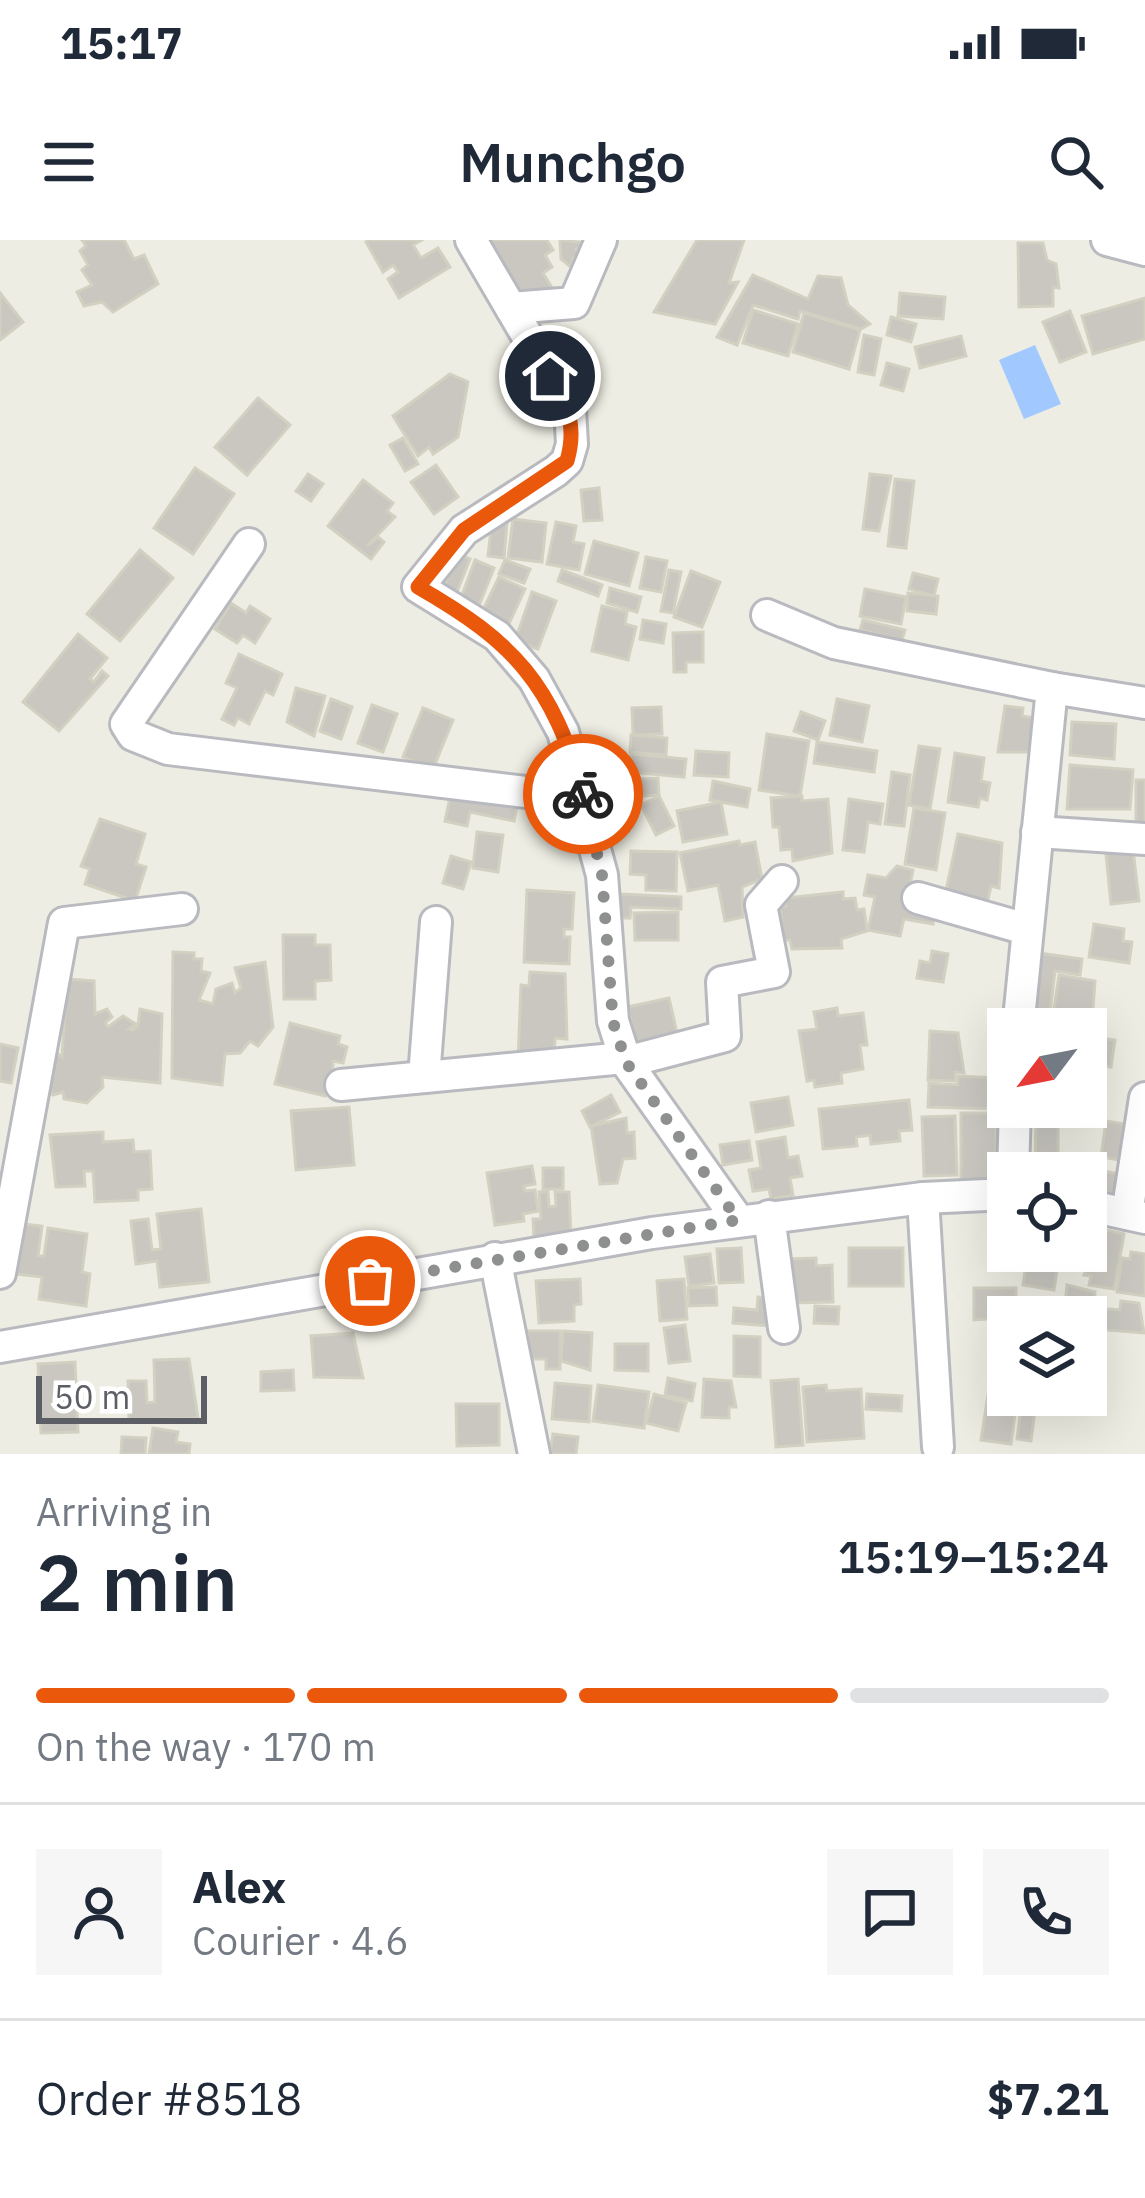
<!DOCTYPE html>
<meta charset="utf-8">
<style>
body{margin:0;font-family:"IBM Plex Sans",sans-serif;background:#f6f6f7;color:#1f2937;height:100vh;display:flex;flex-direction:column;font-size:45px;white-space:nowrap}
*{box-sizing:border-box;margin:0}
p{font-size:39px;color:#747a83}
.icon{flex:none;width:66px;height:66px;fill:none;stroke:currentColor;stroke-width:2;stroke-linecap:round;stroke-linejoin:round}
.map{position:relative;height:1214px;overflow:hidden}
.side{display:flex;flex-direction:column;background:#fff;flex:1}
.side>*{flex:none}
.needle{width:78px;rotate:238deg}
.fabs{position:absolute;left:987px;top:768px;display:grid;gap:24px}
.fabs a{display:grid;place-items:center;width:120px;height:120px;border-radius:0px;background:#fff;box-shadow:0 12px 48px #0002;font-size:60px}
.scale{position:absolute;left:36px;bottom:30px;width:171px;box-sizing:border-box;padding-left:12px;border:6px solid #5b5e64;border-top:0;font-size:33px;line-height:42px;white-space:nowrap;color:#5b5e64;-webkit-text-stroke:9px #fff;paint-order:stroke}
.pin{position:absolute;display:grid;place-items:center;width:102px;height:102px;color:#fff;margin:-51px;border:6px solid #fff;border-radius:50%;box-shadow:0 3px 12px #0007}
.courier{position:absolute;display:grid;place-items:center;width:120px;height:120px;margin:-60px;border:9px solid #ea580c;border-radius:50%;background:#fff;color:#222;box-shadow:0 3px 15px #0007}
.head em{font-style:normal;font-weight:600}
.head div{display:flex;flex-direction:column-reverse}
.head{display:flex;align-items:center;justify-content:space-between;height:204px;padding:0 36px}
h1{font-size:78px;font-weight:600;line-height:90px}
.bar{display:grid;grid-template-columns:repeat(4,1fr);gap:18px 12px;align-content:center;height:144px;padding:0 36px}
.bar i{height:15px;border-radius:9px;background:#e0e1e3}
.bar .current{background:#ea580c}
.bar p{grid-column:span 4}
.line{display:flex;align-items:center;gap:30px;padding:0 36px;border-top:3px solid #e0e1e3}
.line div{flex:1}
.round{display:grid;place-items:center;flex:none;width:126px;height:126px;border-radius:0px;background:#f6f6f7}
.status{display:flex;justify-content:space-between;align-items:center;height:84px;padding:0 60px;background:#fff;direction:ltr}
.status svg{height:33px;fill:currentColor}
header{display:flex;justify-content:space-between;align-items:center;height:156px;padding:0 36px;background:#fff;font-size:54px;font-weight:600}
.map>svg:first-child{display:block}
.water{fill:#a2c9ff}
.building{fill:#c9c7c0;stroke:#d2d0c1;stroke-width:3}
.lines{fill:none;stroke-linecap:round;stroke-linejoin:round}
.minor-casing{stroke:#b8babf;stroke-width:36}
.minor{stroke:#fff;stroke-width:30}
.done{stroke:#8e9090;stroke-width:12;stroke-dasharray:0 21.6}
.route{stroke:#ea580c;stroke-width:15}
</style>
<div class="status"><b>15:17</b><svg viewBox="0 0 49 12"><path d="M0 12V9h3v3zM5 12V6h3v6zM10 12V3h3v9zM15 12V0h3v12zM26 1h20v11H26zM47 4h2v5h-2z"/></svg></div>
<header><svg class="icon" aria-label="menu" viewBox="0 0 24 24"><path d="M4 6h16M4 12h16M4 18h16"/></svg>Munchgo<svg class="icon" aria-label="search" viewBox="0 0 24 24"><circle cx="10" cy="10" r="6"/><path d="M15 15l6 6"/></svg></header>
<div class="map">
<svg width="1145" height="1214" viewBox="0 0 1145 1214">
<rect width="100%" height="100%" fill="#eeede3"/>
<polygon class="water" points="1035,105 1061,164 1024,179 999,120"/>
<g class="building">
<polygon points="82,0 124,0 134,19 144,15 158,44 113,72 102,62 84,66 77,52 92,45 82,30 88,25 80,11 86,6"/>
<polygon points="370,0 422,0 413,5 421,18 438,8 450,27 399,58 388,39 398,32 393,25 383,32 366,2"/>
<polygon points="484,0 547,0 553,10 545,15 552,27 543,33 554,51 535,63 527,50 517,55"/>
<polygon points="560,0 587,3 576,9 579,17 573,18 571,27 561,19"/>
<polygon points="697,0 744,0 729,43 738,42 715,84 654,72"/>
<polygon points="1018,3 1043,3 1047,20 1056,24 1059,48 1053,47 1053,66 1019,67"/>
<polygon points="753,35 808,59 818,36 841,38 848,65 870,84 861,89 800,71 798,79 753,65 737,105 717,97"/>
<polygon points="0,53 23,82 0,100"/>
<polygon points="900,53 945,57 943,79 898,76"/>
<polygon points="1145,58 1145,99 1093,114 1082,76"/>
<polygon points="753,70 798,84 788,116 743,103"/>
<polygon points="1070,71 1086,112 1060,122 1043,82"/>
<polygon points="804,73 860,90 849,129 793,112"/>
<polygon points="891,77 916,84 911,102 887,95"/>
<polygon points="864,95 881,99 874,135 858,132"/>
<polygon points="961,96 966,116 920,128 915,107"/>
<polygon points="887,123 909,129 903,151 881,145"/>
<polygon points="450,134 468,142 458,197 433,214 429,207 418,216 393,176"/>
<polygon points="258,158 290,185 247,235 215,207"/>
<polygon points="403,198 418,224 405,231 390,205"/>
<polygon points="436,225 458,257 434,274 411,242"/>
<polygon points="195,228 234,254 193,314 154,288"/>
<polygon points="308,234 323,244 311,261 296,251"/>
<polygon points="870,234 891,236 879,291 863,289"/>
<polygon points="895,239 914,241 906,308 888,306"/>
<polygon points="363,240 393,263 387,271 395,277 367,306 378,297 384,302 371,319 328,286"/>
<polygon points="599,248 602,280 584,281 581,250"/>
<polygon points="513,279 546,283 542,322 508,318"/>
<polygon points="492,280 507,282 504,318 488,316"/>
<polygon points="556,282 576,286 573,302 584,304 579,330 547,324"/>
<polygon points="594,301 638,313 629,346 585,334"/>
<polygon points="140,310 173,338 120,401 87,374"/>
<polygon points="457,313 470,319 456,354 443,349"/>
<polygon points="646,317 667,321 661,352 640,348"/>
<polygon points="475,320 494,328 478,368 460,361"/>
<polygon points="505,320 530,329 524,343 499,334"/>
<polygon points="562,330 602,345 598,356 558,341"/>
<polygon points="669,330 681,332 673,373 661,371"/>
<polygon points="691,331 720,342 702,387 674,377"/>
<polygon points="913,333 938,339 934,356 909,349"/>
<polygon points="499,337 525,349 507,388 480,376"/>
<polygon points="610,348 641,357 637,372 607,363"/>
<polygon points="865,349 906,357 901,384 860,376"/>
<polygon points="532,352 556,361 538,409 515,401"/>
<polygon points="908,353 938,356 936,374 907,371"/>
<polygon points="231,363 246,373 250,366 270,379 255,403 243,395 237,403 215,389"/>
<polygon points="602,366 627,372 625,384 636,387 628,420 592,411"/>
<polygon points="643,380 666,384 663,403 640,399"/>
<polygon points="863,380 905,390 902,400 860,390"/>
<polygon points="703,392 703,422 686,422 686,432 674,432 673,393"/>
<polygon points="78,394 107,418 90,439 94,442 102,431 108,436 59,491 23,462"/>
<polygon points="239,414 282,434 273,455 265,451 249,484 238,478 234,485 222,479 237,448 226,443"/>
<polygon points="296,448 325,456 314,496 287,482"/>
<polygon points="331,459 352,467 341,499 320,491"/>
<polygon points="837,459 869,466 862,502 830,495"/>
<polygon points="372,465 397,474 383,512 358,503"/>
<polygon points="1005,466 1023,468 1022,476 1035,478 1030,512 998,512"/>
<polygon points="661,467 662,494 633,495 632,468"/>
<polygon points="423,468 453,480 433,529 403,517"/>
<polygon points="801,472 825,481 818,500 794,491"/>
<polygon points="1072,482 1116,484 1114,519 1070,515"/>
<polygon points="767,494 809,501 800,556 759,550"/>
<polygon points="631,495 667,498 666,515 630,512"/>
<polygon points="817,502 877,511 874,532 814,523"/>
<polygon points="919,506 940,509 930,569 909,565"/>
<polygon points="696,511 729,513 728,537 694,535"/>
<polygon points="955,513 984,518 981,541 990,543 987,560 980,558 978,567 948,562"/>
<polygon points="631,514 686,519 684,537 629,532"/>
<polygon points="1070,525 1133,530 1130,569 1067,569"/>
<polygon points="892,532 910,535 904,586 885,584"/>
<polygon points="658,538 659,555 628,557 627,540"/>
<rect x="1136" y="540" width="9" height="55"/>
<polygon points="713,541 750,549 747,567 710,560"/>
<polygon points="452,548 518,562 514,581 470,572 467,586 445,581"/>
<polygon points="659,556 674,586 656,595 641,565"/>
<polygon points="802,556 802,561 828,559 832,613 793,621 792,609 781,610 779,587 773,587 771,558"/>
<polygon points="849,559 883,564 880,584 868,582 864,612 843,610"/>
<polygon points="721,562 727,594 683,602 677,571"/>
<polygon points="914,568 945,573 936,630 905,624"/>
<polygon points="100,579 145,594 136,624 146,627 135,661 85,644 90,629 81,626"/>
<polygon points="477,592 503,595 498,632 473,628"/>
<polygon points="958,594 1002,603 999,648 991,646 987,664 945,655"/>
<polygon points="739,601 740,605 755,602 762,639 742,647 743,677 725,681 718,645 688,651 680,613"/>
<polygon points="1132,601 1139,661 1111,664 1105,604"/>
<polygon points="631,611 677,612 676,651 646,650 646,635 630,634"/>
<polygon points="451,616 471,622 463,649 443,643"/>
<polygon points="897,626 913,630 906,664 936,670 933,684 904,679 900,696 868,690 875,657 864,655 868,635 886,638"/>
<polygon points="527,650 574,653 572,689 564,689 564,697 570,697 569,724 524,722"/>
<polygon points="843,652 843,659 855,658 857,670 864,669 867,691 841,699 842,708 792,709 790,700 784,700 780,667 786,666 785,658"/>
<polygon points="620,654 681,657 681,669 631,667 630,678 619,678"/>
<polygon points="678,672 678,700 635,700 634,673"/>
<polygon points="1094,684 1124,689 1123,701 1132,702 1129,723 1089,717"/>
<polygon points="283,695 315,695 315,705 330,705 331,740 315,741 315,759 284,759"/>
<polygon points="932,711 948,714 943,742 917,738 920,721 930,723"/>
<polygon points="173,712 194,713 194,719 202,719 201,731 210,733 199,760 213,764 216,749 232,743 235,753 241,748 235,728 265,722 273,787 258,806 250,801 240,813 225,814 222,845 172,838"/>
<polygon points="1039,713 1082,719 1080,735 1055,731 1050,772 1032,769"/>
<polygon points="530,732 565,734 567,799 555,798 554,818 518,821 521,745 529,746"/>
<polygon points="1059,735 1095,741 1092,782 1062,776 1063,771 1054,769"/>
<polygon points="67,739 94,741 95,774 107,769 112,777 105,783 108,787 123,776 136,784 129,789 133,790 138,785 140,769 162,774 160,843 102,837 103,847 87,863 64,859 63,852 53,855 45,846 52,810 62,817"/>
<polygon points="669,758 677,793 636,802 628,767"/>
<polygon points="837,768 838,776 863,773 867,805 860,805 863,829 841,833 842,843 815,847 814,840 807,841 799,791 817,789 814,772"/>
<polygon points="290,783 340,796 338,804 347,807 343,823 333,821 332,848 327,847 325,856 275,844"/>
<polygon points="930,791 958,793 964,833 955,832 955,841 928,840"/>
<polygon points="1086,796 1115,800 1111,827 1086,824"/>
<polygon points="0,804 18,808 11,843 0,841"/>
<polygon points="958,836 995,838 993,869 928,867 929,843 958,845"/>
<polygon points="611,855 620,872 590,887 582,871"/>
<polygon points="788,857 793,885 756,892 751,863"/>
<polygon points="909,860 912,890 899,891 900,901 871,904 870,895 856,897 857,906 823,909 819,869"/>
<polygon points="349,867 354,925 296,930 291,871"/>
<polygon points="1036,867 1058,867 1058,929 1035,929"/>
<polygon points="961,873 996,873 996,919 1006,919 1006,944 961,943"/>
<polygon points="955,876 957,935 924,936 922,877"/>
<polygon points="626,878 627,893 634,892 635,918 623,919 617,943 600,944 591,886"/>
<polygon points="1106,881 1131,885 1126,921 1101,917"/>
<polygon points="103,892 103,902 133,900 134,912 150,911 152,949 138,950 138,960 95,962 93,931 84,931 85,946 56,947 50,895"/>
<polygon points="785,897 788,918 798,916 802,936 790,938 793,955 771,959 769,949 753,951 749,930 761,928 757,902"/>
<polygon points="749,901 752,920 723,925 720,905"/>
<polygon points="1077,925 1122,935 1118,955 1086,949 1086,933 1036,933"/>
<polygon points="532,926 535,944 524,946 525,951 535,950 538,971 523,974 524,981 495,985 487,933"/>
<rect x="543" y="928" width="20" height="21"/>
<polygon points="548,951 549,967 556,966 555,952 569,952 571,995 534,997 533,979 541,979 539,952"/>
<polygon points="201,969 209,1042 160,1047 157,1021 136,1024 131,981 148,979 152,1010 161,1009 157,974"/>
<polygon points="22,984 42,986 38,1016 44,1016 48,988 87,994 82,1032 90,1034 86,1066 39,1059 42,1037 16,1034"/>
<polygon points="1092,987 1124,994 1114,1049 1089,1045 1091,1036 1084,1035 1095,1005 1089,1004"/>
<polygon points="741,1008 743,1042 719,1043 717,1009"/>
<rect x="849" y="1008" width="54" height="38"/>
<polygon points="1028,1011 1060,1011 1054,1050 1023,1045"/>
<polygon points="1131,1012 1145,1014 1145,1056 1117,1052 1122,1018 1130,1019"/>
<polygon points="710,1014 714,1043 689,1046 685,1017"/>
<polygon points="816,1018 816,1026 832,1025 833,1062 790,1063 788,1019"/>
<polygon points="580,1039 581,1064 574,1065 574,1081 539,1083 536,1041"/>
<polygon points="684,1039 687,1079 660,1081 657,1041"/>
<polygon points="1067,1045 1095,1052 1094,1067 1065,1065"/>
<polygon points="716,1047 717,1065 689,1066 688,1048"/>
<polygon points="974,1048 1016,1048 1016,1077 974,1080"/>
<polygon points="758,1057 773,1059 771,1086 733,1083 734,1068 757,1070"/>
<polygon points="1121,1061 1139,1063 1144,1093 1095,1089 1097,1068 1120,1070"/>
<polygon points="815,1066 839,1067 838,1084 814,1083"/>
<polygon points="685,1085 690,1121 669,1123 664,1088"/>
<polygon points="528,1091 560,1091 560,1129 546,1129 546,1119 528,1119"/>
<polygon points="563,1091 592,1093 590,1130 561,1121"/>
<polygon points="353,1093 363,1138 314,1137 311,1096"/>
<polygon points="734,1096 760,1097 760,1137 734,1136"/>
<polygon points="615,1104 648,1104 648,1131 615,1130"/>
<polygon points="189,1119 198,1178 129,1180 128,1141 146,1141 147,1163 155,1162 154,1120"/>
<polygon points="75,1122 78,1192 41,1193 38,1124"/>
<polygon points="293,1130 294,1150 261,1151 261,1132"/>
<polygon points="668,1138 695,1144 692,1161 665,1155"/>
<polygon points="704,1139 731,1141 736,1167 729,1167 729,1178 702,1177"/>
<polygon points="798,1139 803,1205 776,1207 771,1141"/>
<polygon points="555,1143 591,1146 589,1182 552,1179"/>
<polygon points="598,1145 649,1152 644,1188 593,1181"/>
<polygon points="826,1145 827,1151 861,1149 864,1198 807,1202 803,1147"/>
<polygon points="654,1154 686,1163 678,1191 646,1183"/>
<polygon points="867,1154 902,1156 901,1171 866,1169"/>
<polygon points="988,1155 1017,1159 1011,1204 981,1200"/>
<polygon points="1022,1160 1036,1162 1031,1201 1017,1199"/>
<polygon points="456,1164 499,1164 499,1205 457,1206"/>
<polygon points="153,1188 178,1192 176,1202 190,1204 189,1214 149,1214"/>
<polygon points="553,1194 578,1197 576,1214 550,1214"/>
<polygon points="122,1197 146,1198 145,1214 121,1214"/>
</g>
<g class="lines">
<defs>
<g id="minor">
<polyline points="471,0 570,169 572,204 567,221 556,231 464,290 418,347 497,396 534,439 563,492 602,635 613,781 626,822 738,980"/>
<polyline points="1107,0 1145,10"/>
<polyline points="511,68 574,63 601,0"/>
<polyline points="249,304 126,484 133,495 168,509 584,559"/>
<polyline points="767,375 834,403 1052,448 1018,789"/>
<polyline points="1052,448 1145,463"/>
<polyline points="1037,592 1145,599"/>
<polyline points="918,658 1026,689"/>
<polyline points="626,822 725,796 722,742 774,732 761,665 782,641"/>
<polyline points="424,837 436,682"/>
<polyline points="341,845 624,818"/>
<polyline points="1013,933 1015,867"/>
<polyline points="923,958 938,1207"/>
<polyline points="1086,965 1145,978"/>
<polyline points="1127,974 1145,858"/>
<polyline points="769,976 784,1088"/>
<polyline points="495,1018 534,1214"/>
<polyline points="0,1033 64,683 182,669"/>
<polyline points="0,1107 652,993 923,958 1008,954"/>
</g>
</defs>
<use href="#minor" class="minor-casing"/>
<use href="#minor" class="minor"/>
</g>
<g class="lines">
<polyline class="done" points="370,1041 738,980 626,822 613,782 602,635 583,554"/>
<path class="route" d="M550,136c18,30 27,50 17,85l-103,69 -46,57c96,55 135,97 165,207"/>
</g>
</svg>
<div class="fabs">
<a><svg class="needle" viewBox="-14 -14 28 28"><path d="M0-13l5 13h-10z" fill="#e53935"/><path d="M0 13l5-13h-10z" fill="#747a83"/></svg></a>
<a><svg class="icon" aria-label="locate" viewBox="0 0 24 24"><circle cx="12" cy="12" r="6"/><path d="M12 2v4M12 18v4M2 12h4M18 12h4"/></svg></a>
<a><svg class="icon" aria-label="layers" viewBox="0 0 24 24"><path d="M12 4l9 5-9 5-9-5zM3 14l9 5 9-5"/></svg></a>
</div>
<div class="scale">50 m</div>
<div class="pin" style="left:370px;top:1041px;background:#ea580c"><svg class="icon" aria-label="bag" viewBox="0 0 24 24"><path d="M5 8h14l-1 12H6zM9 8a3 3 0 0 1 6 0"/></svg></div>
<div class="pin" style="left:550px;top:136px;background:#1f2937"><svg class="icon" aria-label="home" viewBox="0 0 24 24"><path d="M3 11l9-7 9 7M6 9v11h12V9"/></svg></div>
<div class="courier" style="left:583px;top:554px"><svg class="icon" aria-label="bike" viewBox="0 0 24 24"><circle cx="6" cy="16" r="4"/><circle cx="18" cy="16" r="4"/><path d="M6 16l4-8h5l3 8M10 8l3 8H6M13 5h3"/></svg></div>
</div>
<section class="side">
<div class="head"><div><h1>2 min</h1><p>Arriving in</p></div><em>15:19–15:24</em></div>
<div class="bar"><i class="current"></i><i class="current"></i><i class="current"></i><i></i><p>On the way · 170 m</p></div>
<div class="line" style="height:216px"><a class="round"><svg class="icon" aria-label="person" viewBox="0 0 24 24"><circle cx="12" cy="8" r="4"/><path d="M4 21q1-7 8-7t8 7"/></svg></a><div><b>Alex</b><p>Courier · 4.6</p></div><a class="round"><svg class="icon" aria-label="chat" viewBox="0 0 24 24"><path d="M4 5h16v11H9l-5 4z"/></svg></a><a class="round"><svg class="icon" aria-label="phone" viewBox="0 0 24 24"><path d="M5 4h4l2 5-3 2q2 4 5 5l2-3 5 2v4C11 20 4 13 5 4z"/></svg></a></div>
<div class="line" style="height:156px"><div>Order #8518</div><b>$7.21</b></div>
</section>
